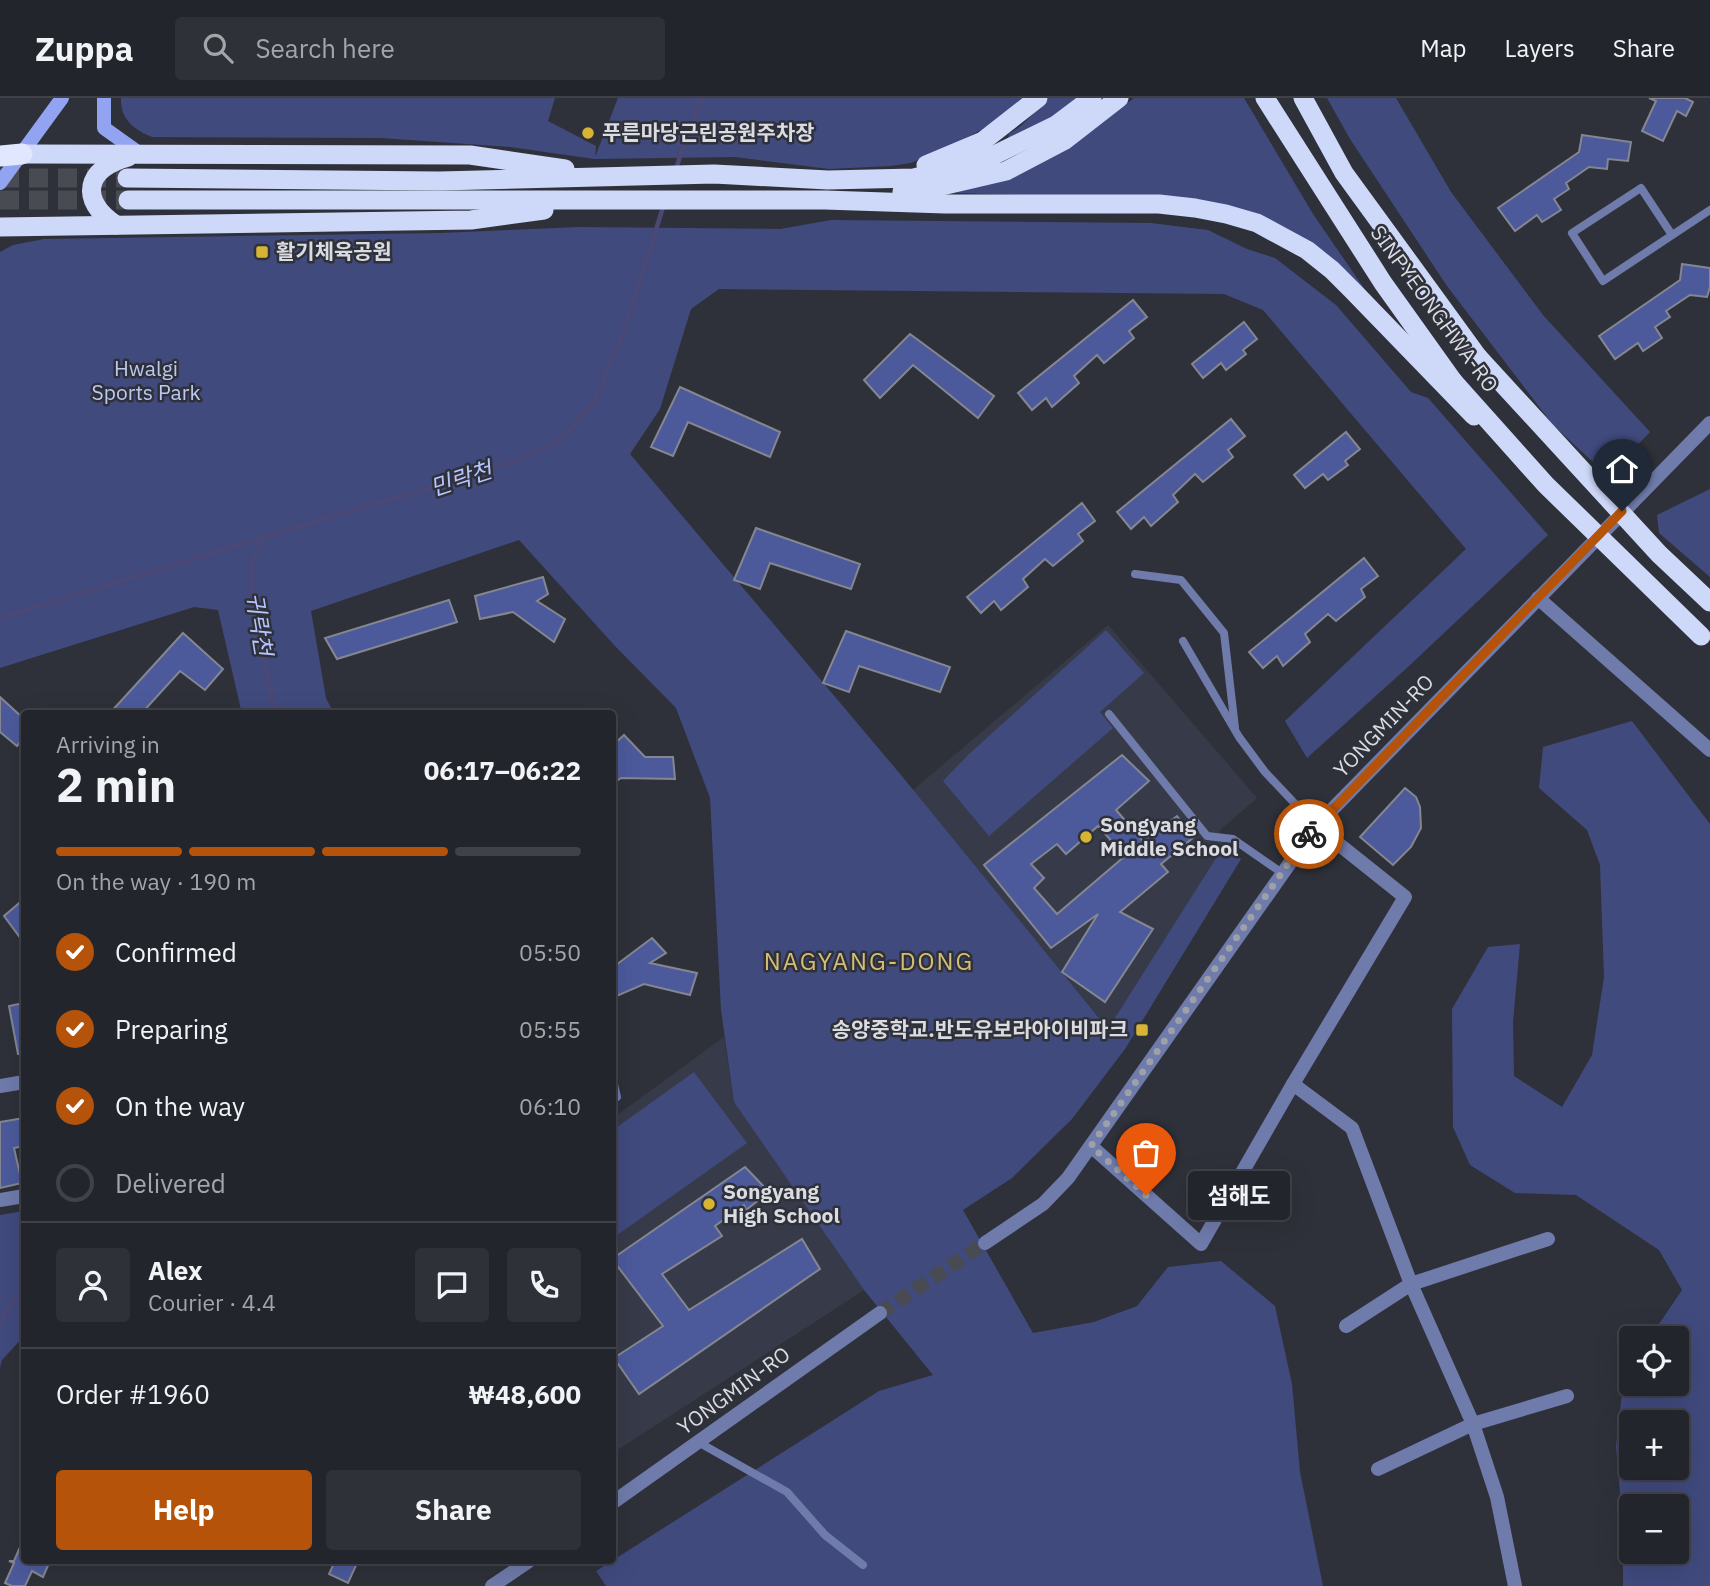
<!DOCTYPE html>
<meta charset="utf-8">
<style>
body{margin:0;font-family:"IBM Plex Sans","Noto Sans KR",sans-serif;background:#2f3138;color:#f1f3f6;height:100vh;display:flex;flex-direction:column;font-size:26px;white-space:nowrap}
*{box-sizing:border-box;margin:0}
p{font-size:23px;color:#a3a5a9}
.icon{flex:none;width:38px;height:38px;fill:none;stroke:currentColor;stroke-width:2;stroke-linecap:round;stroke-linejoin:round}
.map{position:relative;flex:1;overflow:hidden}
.panel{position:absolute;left:21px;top:612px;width:595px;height:854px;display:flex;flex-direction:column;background:#23252c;border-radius:7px;box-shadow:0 7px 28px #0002,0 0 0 2px #404248}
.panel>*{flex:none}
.fabs{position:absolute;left:1619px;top:1228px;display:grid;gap:14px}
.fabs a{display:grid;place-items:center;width:70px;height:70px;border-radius:7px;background:#23252c;box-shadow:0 7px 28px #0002,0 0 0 2px #404248;font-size:35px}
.pin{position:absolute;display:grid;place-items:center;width:60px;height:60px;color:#fff;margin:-72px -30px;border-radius:50% 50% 50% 0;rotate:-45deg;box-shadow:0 0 7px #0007}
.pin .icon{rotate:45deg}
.courier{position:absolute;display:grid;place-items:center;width:70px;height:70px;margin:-35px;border:5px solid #b45309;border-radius:50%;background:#fff;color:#222;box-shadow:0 2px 9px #0007}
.bubble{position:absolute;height:49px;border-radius:7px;background:#23252c;box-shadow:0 7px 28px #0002,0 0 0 2px #404248;font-size:23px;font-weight:700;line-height:49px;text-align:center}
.head em{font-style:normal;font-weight:700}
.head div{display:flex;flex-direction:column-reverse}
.head{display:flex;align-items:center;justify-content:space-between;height:119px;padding:0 35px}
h1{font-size:46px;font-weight:700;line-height:52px}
.bar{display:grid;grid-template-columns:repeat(4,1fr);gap:10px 7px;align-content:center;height:84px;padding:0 35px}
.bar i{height:9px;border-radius:5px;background:#404248}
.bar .selected{background:#b45309}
.bar p{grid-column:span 4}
.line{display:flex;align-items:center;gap:18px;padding:0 35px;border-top:2px solid #404248}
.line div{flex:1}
.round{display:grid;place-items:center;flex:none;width:74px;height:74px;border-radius:7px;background:#2f3138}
ol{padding:0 35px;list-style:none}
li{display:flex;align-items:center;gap:21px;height:77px}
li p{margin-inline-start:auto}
li .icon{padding:7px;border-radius:50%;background:#b45309;color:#fff;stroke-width:4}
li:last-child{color:#a3a5a9}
li i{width:38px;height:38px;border:4px solid #404248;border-radius:50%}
.action{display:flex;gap:14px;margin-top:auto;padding:14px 35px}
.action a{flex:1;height:80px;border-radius:7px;background:#b45309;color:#fff;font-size:28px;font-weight:700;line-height:80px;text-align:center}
.action a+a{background:#2f3138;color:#f1f3f6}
header{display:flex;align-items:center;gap:42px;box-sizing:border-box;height:98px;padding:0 35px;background:#23252c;border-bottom:2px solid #404248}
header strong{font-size:33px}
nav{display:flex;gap:38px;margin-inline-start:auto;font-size:24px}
.search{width:490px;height:63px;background:#2f3138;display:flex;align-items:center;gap:18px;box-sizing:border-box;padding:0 24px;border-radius:7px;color:#a3a5a9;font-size:26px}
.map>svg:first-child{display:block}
.built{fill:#373b49}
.green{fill:#404a7d;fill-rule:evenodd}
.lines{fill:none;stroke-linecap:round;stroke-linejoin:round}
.stream{stroke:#4a4875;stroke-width:4.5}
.building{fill:#4c5a9c;stroke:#848790;stroke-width:2;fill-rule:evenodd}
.tertiary-tunnel{stroke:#494b53;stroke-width:14;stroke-dasharray:14 7;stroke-linecap:butt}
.trunk-tunnel{stroke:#494b53;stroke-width:19;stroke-dasharray:19 10;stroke-linecap:butt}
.service{stroke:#6f7bab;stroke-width:8}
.minor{stroke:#6f7bab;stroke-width:14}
.tertiary{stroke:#6f7bab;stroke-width:14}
.secondary{stroke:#91a3f1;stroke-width:14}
.trunk{stroke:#ced8f8;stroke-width:19}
.motorway{stroke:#e0e7ff;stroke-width:21}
.trunk-bridge{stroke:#ced8f8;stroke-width:19}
.done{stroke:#9ea0a7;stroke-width:7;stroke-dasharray:0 12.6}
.route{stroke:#b45309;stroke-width:9}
.poi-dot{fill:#d7b434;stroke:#2f313a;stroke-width:2.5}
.labels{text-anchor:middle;stroke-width:5;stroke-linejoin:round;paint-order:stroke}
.poi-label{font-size:21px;font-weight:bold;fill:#dadce1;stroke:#2f313a;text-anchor:start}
.street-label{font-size:21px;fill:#dadce1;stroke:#2f313a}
.park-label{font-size:21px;fill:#bdc8ee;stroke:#2f313a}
.water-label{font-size:23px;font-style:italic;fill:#b7c5ff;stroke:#2f313a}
.quarter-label{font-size:24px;letter-spacing:2px;fill:#d5be71;stroke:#2f313a}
</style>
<header>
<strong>Zuppa</strong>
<div class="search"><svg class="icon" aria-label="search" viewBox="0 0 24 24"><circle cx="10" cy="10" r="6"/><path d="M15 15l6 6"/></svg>Search here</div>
<nav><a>Map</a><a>Layers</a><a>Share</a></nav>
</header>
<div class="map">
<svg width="1710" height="1488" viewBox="0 0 1710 1488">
<rect width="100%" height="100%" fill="#2f313a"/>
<g class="built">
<polygon points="1108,527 1257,700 1219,733 1225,746 1241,761 1125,951 912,693"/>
<polygon points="724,939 734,1004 864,1192 616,1353 613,1348 613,1020"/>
</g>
<g class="green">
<path d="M121,0h434l-7,23 48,25 -1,11 23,-59h409l-7,9 -39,23 -32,17 -38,16 -20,3 -62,3 -94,-12 -141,2 -84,-12 -129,-9 -229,-1c-18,-7 -32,-18 -31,-39z"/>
<polygon points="1049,0 1077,0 1042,27 1007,45 1009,36 1022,27"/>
<polygon points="1134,0 1244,0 1313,116 1370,199 1284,133 1086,99 956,95 1073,47"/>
<polygon points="1327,0 1396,0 1451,94 1543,217 1650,334 1608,378 1553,327 1447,188 1350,41"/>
<polygon points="831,122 1151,125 1208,132 1247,151 1275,160 1336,207 1411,294 1428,300 1548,437 1409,568 1307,660 1285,623 1466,451 1263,212 1224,196 719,191 691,211 660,311 630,356 901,677 1108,931 1225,746 1241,761 1125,951 1072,1021 1012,1080 963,1112 1033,1235 1094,1224 1137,1208 1168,1169 1221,1163 1275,1208 1292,1286 1300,1374 1323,1488 606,1488 596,1473 879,1293 933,1277 864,1192 734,1004 721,912 710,700 676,610 615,548 519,442 311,513 326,600 334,616 242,616 218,512 194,509 0,570 0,154 13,147 44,141 440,135 579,129 780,131"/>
<polygon points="1710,391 1710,479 1659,435 1657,417"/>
<polygon points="1106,532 1144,575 1100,614 1113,630 989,738 943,683 968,657"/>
<path d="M1632,623l78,103v762h-87v-58l-7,-82 8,-70 7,-10v18h45v-45h-27l33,-49 -23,-40 -83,-55 -61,-2 -45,-28 -17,-38 -1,-118 36,-62 32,-3 -7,78 1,54 48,31 30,-52 12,-78 -4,-112 -13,-35 -48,-42 4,-41zM1631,1325h45v45h-45zM1631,1409h45v45h-45z"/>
<polygon points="694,974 747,1045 613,1140 613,1032"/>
<polygon points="24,1113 24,1238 2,1262 0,1270 0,1117"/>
</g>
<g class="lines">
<g class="stream">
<polyline points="676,71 690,27 703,0"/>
<polyline points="264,440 252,464 252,497 275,616"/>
<polyline points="0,520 366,408 478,377 551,348 570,332 595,302 626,228 664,106"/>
<polyline points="0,1225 12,1204 24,1195"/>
</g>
</g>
<g class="building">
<polygon points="1649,0 1685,0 1693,4 1686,18 1677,13 1663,43 1642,33 1656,3"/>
<polygon points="1582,37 1631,44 1628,63 1608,61 1607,71 1589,69 1566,85 1569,91 1554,101 1561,112 1542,124 1537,117 1515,133 1498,110 1579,54"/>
<polygon points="1682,166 1710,170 1710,189 1707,199 1690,197 1666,213 1670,219 1655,229 1662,240 1643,253 1638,245 1615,261 1599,238 1680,182"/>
<polygon points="1133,202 1147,219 1129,233 1134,240 1104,265 1097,257 1074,278 1079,285 1052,309 1046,300 1032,312 1018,295"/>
<polygon points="1244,224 1257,241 1243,252 1246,256 1226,272 1221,265 1203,280 1192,266"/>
<polygon points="910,236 994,298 978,320 913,267 880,300 864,282"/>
<polygon points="680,289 780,334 770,359 688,324 673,358 651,349"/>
<polygon points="1231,321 1245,338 1228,352 1233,359 1203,384 1195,376 1173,397 1178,404 1151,428 1144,419 1131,431 1117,414"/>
<polygon points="1346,334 1360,351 1345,363 1348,367 1328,382 1323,376 1305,390 1294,377"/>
<polygon points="1082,405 1095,423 1078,436 1083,443 1053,468 1045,461 1023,481 1028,489 1001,512 994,503 981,515 967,499"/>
<polygon points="756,430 860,466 851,491 770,465 760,491 734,482"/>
<polygon points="1364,460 1378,478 1361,491 1365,499 1336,523 1328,516 1305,536 1310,544 1283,568 1277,558 1263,570 1249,554"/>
<polygon points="543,479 548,496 537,503 565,521 554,544 513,514 480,521 475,498"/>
<polygon points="449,502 457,524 337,561 325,540"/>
<polygon points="846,533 950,569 940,594 859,568 849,594 823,585"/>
<polygon points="183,535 223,571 205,592 180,573 141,616 109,616"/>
<polygon points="0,599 24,621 24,639 17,648 0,634"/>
<polygon points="624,637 645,659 673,659 675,681 621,680 612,686 612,648"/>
<path d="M1122,657l27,26 -33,29 27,31 34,-25 17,21 -33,27 7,8 -48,40 33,17 -48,73 -43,-30 36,-58 -47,34 -67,-83zM1098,728l27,30 -68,58 -23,-26 10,-10 -13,-14 26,-20 9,10z"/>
<polygon points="1405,690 1416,699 1420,709 1421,730 1411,749 1393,767 1360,739"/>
<polygon points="24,801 24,845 4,818"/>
<polygon points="652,840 666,855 650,865 697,875 690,897 644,886 612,900 612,870"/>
<polygon points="24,905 24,956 18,956 9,908"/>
<polygon points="24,1020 24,1048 14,1050 22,1085 0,1090 0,1024"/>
<polygon points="745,1069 769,1094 746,1112 744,1107 715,1128 722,1138 662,1176 689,1212 802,1141 820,1171 639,1296 614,1260 663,1228 612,1161"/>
<polygon points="24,1440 24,1463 50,1463 43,1479 32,1473 25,1488 12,1488 5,1485 14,1465 9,1463 14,1463"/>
<polygon points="335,1463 358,1463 348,1485 329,1476"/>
</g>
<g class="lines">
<polyline class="tertiary-tunnel" points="880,1215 985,1145"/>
<g class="trunk-tunnel">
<polyline points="0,80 127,80"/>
<polyline points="0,102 128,102"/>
</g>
<g class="service">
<polyline points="1672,137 1641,90 1572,135 1603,183 1710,112"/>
<polyline points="1135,476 1181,482 1224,535 1235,630"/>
<polyline points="1183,543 1239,639 1265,674 1316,728"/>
<polyline points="1109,616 1207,738 1233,741 1282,775"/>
<polyline points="612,978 617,999 612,1002"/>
<polyline points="698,1344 787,1394 825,1437 863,1467"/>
</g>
<g class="minor">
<polyline points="1538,500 1710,652"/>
<polyline points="1316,728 1405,799 1293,986 1352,1030 1411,1186 1473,1326 1497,1399 1515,1488"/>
<polyline points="0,988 24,984"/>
<polyline points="1091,1048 1201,1146 1293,986"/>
<polyline points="0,1102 24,1098"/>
<polyline points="1346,1228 1411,1186 1548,1141"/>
<polyline points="1378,1371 1473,1326 1567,1298"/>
</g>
<g class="tertiary">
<polyline points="985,1145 1043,1106 1068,1080 1316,728 1710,325"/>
<polyline points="612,1405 880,1215"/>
<polyline points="492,1488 529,1463"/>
</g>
<g class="secondary">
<polyline points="104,0 104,30 139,55"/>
<polyline points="0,85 62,0"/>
</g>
<g class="trunk">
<polyline points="1265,0 1383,185 1453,283"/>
<polyline points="1303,0 1344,75 1478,259"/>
<polyline points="22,56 470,57 565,71"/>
<polyline points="926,67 983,43 1038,0"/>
<polyline points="127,80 439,83 714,76 828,82 914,80 984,62 1056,27 1092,0"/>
<polyline points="902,94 929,91 1006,73 1065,42 1119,0"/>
<polyline points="128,102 825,102 945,106 1159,106 1195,110 1226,116 1257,125 1307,152 1332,172 1353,193 1474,318"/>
<path d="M116,127c-38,-25 -30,-57 12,-68"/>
<polyline points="0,129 471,122 544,112"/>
</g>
<polyline class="motorway" points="0,58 22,56"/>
<g class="trunk-bridge">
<polyline points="1478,259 1659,456 1710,504"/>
<polyline points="1453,283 1546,387 1701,538"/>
</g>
</g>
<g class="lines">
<polyline class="done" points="1146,1097 1091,1048 1309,736"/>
<polyline class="route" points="1309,736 1622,413"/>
</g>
<g class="poi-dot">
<circle cx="588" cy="35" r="7"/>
<rect x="255" y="147" width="14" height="14" rx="3.5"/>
<circle cx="1086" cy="739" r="7"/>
<rect x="1135" y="925" width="14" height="14" rx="3.5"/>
<circle cx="709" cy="1106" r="7"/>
</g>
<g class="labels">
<g class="poi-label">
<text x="602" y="42">푸른마당근린공원주차장</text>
<text x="276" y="161">활기체육공원</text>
<text x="1100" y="734">Songyang<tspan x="1100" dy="24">Middle School</tspan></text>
<text x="1128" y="939" text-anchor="end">송양중학교.반도유보라아이비파크</text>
<text x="723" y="1101">Songyang<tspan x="723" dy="24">High School</tspan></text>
</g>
<g class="street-label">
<text transform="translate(1434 211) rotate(54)" y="7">SINPYEONGHWA-RO</text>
<text transform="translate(1384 628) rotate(-46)" y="7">YONGMIN-RO</text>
<text transform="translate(734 1293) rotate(-36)" y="7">YONGMIN-RO</text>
</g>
<g class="park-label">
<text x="146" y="278">Hwalgi<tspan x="146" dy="24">Sports Park</tspan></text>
</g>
<g class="water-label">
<text transform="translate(461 381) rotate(-18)" y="8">민락천</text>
<text transform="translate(259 526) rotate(81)" y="8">귀락천</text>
</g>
<g class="quarter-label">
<text x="869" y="872">NAGYANG-DONG</text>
</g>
</g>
</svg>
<div class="fabs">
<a><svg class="icon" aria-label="locate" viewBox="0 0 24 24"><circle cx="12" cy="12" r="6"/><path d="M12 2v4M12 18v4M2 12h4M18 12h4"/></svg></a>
<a>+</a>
<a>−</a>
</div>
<div class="pin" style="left:1146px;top:1097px;background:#ea580c"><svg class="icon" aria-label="bag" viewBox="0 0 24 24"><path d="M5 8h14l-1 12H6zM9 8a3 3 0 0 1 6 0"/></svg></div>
<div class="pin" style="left:1622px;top:413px;background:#1f2937"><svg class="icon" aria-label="home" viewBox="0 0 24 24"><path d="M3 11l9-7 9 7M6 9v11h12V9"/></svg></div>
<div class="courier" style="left:1309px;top:736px"><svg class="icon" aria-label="bike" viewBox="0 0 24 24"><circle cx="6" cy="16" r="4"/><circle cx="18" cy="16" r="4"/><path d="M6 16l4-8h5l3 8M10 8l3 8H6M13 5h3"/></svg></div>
<div class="bubble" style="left:1188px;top:1073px;width:102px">섬해도</div>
<section class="panel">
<div class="head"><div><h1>2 min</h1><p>Arriving in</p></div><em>06:17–06:22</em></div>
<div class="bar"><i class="selected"></i><i class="selected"></i><i class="selected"></i><i></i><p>On the way · 190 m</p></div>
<ol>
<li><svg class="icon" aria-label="check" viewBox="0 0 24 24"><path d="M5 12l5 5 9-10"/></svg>Confirmed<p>05:50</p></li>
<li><svg class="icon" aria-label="check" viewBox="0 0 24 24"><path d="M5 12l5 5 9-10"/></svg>Preparing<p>05:55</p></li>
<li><svg class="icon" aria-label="check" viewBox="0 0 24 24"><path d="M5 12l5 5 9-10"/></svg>On the way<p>06:10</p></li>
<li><i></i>Delivered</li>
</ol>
<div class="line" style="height:126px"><a class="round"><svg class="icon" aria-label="person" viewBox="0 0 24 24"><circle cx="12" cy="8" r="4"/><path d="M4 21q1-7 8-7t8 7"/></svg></a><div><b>Alex</b><p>Courier · 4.4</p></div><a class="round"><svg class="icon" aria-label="chat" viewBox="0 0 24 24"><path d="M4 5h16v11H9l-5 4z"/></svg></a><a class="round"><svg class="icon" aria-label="phone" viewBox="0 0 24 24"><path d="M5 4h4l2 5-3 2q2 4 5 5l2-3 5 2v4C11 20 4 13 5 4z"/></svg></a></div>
<div class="line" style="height:91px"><div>Order #1960</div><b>₩48,600</b></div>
<div class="action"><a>Help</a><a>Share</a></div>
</section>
</div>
